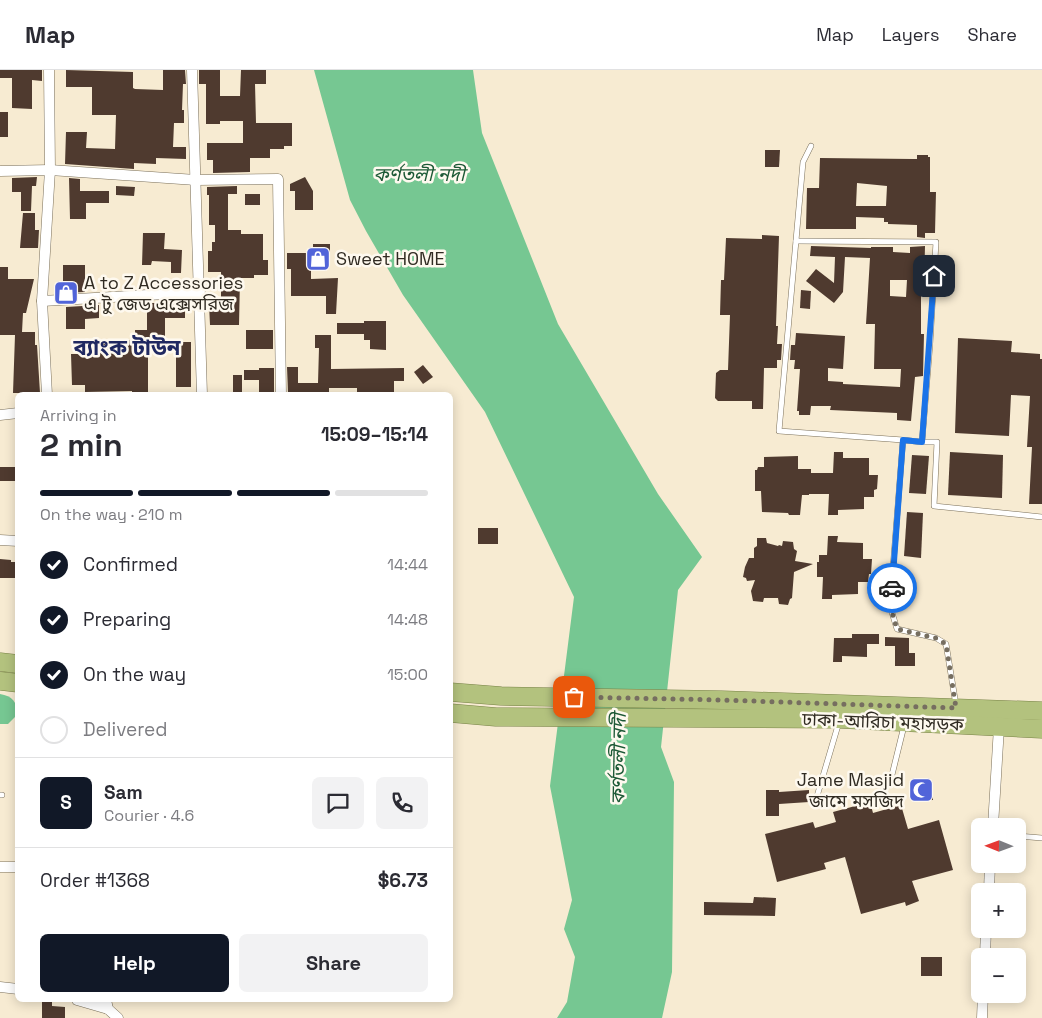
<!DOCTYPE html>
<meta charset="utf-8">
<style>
body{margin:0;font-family:"Space Grotesk","Noto Sans Bengali",sans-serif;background:#f2f2f3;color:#2b2b33;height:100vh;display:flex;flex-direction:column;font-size:19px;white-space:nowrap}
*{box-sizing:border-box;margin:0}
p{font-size:16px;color:#7c7c81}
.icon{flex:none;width:28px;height:28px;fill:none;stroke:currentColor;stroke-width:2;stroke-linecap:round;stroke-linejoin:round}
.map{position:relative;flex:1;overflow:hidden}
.details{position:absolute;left:15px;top:322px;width:438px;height:610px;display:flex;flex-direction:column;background:#fff;border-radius:8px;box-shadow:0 2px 12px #0003}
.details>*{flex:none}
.needle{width:32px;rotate:271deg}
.buttons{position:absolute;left:971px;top:748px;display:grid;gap:10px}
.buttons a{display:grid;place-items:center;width:55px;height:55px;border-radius:8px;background:#fff;box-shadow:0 2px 12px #0003;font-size:25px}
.pin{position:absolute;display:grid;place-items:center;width:42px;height:42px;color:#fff;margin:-21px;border-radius:10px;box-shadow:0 2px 8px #0006}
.courier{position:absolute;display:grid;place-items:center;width:50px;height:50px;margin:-25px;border:4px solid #1a73e8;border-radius:50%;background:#fff;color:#222;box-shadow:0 1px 6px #0007}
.overview em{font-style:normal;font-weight:600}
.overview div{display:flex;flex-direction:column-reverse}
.overview{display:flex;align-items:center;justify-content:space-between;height:85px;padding:0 25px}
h1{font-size:32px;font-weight:600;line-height:38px}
.bar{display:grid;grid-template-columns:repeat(4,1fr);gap:8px 5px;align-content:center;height:60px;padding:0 25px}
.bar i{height:6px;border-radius:4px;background:#e1e1e2}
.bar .on{background:#111827}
.bar p{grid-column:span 4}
.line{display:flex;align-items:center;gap:12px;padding:0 25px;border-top:1px solid #e1e1e2}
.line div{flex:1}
.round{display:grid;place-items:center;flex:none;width:52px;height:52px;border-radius:8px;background:#f2f2f3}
ol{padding:0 25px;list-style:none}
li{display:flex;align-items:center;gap:15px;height:55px}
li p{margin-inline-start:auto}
li .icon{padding:5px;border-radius:50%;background:#111827;color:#fff;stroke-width:4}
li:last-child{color:#7c7c81}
li i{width:28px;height:28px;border:2px solid #e1e1e2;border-radius:50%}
.action{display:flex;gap:10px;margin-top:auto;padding:10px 25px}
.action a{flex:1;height:58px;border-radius:8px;background:#111827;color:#fff;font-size:20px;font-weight:600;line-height:58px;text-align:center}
.action a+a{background:#f2f2f3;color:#2b2b33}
header{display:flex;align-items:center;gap:30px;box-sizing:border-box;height:70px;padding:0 25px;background:#fff;border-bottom:1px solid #e1e1e2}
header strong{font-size:24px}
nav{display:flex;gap:28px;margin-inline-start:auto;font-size:18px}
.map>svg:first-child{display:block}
.water{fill:#76c792}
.building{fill:#4f3a2f;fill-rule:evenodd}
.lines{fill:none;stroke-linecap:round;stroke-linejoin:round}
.service-casing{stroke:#7b705a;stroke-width:6}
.minor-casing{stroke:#7b705a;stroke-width:11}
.trunk-casing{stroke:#798348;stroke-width:19}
.service{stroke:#fff;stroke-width:5}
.minor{stroke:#fff;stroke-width:10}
.trunk{stroke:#b3c27e;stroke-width:18}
.done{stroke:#766e60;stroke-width:5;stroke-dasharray:0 9}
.route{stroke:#1a73e8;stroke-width:6}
.labels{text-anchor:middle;stroke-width:5;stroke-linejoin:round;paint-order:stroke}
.poi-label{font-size:18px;fill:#302b22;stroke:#fef9ef;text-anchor:start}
.street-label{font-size:18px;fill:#302b22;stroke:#fef9ef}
.water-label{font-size:19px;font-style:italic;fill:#1d5936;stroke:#fef9ef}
.district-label{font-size:22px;font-weight:bold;fill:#202961;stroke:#fef9ef}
</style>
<header>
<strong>Map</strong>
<nav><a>Map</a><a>Layers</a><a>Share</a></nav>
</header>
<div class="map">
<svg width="1042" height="948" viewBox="0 0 1042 948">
<rect width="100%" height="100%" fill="#f7ebd2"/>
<g class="water">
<polygon points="314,0 473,0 482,63 558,254 658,424 702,487 678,520 661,677 674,712 672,902 662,948 557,948 567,932 575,887 564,859 572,830 550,716 574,527 485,342 403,225 366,161 350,130"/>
<path d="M0,624c12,2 18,8 17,21l-9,9h-8z"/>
</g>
<g class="building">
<polygon points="0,0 42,0 42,11 32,10 32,39 12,38 12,8 0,8"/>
<polygon points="66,0 133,2 133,18 135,19 163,20 163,0 185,0 186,14 183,14 182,40 184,40 184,53 174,53 173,77 186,77 186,89 156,88 156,94 134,93 134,99 65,94 66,62 87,62 86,78 115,79 116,45 92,45 92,17 66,17"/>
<polygon points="199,0 220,0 220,26 240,26 241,0 266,0 266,14 255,14 256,53 292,53 292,76 284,76 284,79 270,79 270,88 250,88 250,102 213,103 213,90 207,90 207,73 243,73 243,51 220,51 220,54 206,54 206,14 199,14"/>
<rect x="0" y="42" width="8" height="25"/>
<polygon points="765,80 780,80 779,97 765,97"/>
<path d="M917,85h11v2h2v35h6l-1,41h-10v5l-8,-1v-12l-29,-1v-2h-4v-4l-28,-1v12h-50l1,-41h12l1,-30 93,1h4zM857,113l30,3 -1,20h-30z"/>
<polygon points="37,107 36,116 32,116 31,141 21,141 21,122 12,122 12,108"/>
<polygon points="305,107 313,121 313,140 295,140 295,121 290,121 290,114"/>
<polygon points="69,108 80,109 80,121 109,121 109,133 86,133 86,149 70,149"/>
<polygon points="116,116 135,117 134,126 116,125"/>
<polygon points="237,116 237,124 228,124 228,160 241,160 241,164 263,164 263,190 268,190 268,205 254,205 254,208 240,208 239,255 210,255 209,234 221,234 221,202 208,202 208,181 212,181 212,172 215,172 215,155 209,155 209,125 207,125 207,117"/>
<rect x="245" y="124" width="15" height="11"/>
<polygon points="23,143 35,143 35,160 39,160 38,178 20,178"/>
<polygon points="143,163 165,163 164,179 182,180 181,203 171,203 171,192 152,191 151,195 142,195"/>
<polygon points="762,165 779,166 776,256 778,256 777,274 782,274 781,290 777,290 777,298 764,298 763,339 752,339 752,331 718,331 715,328 716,303 720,300 728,300 730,245 720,245 721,210 724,210 726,168 762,169"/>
<polygon points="313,174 330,174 330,183 313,184"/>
<path d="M811,176l60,2v-1h22v5l17,1v-6l15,-1 -1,42h-3v46h3l-1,42 -8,1 -4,44 -14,-1v-7l-67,-3 1,-4h-20l-1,9h-11v-4h-2l3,-42h-6l1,-9h-5l1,-15h4l1,-12 49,3 -2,33 -15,-1v13l15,1v2l57,3 1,-18h-27l1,-45h-9l4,-66 -25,-1 -2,35 -9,11 -28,-22 10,-12 18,14 1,-26 -25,-1zM890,210h17l-1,17 -16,-1z"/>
<polygon points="287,183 311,183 311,209 338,208 336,244 326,244 326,226 291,226 291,199 287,199"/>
<polygon points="63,195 85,195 85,222 63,223"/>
<polygon points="0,197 8,197 8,209 34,209 26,243 23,243 22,262 35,262 35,275 37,275 40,323 13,323 15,265 0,265"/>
<polygon points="801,220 811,221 810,239 800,238"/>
<polygon points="147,233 185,233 185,248 165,248 165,279 148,279 148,325 132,325 132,321 85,322 85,315 72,315 71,284 85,284 85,272 135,270 135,260 147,260"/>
<polygon points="99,235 99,248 85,249 85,259 66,259 66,237"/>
<polygon points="364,251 386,251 386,280 370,279 370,270 364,270 364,264 337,264 337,253 364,253"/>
<rect x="246" y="260" width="27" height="19"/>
<polygon points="315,265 331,265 331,299 404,298 404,311 394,311 394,325 357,325 357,318 329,318 329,324 288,323 287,297 298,297 298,313 318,313 319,278 315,278"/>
<polygon points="958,268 1012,271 1011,282 1040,284 1040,289 1042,289 1042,434 1029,434 1032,377 1027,377 1030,326 1011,325 1009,366 955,363"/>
<rect x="176" y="272" width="15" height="45"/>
<polygon points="423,295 433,307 423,314 414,302"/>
<polygon points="259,298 274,298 274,325 259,325 259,310 244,310 244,300 259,300"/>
<rect x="233" y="305" width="9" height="20"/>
<polygon points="834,382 843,382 843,388 869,388 869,405 878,405 877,419 874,420 874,427 864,427 864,439 838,440 838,445 828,445 829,424 809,424 809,425 802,425 800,445 789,445 788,443 762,442 761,421 755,421 755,400 757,400 758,397 764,397 764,387 798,386 798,399 811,399 811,403 833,403"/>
<polygon points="950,382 1003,385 1002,428 948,425"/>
<polygon points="912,385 929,386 926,424 909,423"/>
<rect x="0" y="397" width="18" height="14"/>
<polygon points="907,442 923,443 921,488 904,486"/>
<rect x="478" y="458" width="20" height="16"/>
<polygon points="828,466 838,466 837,472 863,473 863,489 872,489 871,504 869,504 868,512 858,512 858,524 832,525 832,529 822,529 823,507 817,507 817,492 819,492 819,485 827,485"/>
<polygon points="757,468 766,468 767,473 778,476 779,475 782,476 783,471 793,472 794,479 797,481 795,491 813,494 794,502 792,528 790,529 788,535 779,534 778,528 764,528 763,532 753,531 751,521 755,510 747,511 746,508 743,507 745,497 749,488 754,488 754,478 757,476"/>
<polygon points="0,489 11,490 11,492 18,492 18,508 0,508"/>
<polygon points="852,564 879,564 879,574 867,574 867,587 842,586 842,592 833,592 834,568 852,568"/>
<polygon points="885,567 909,568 909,583 915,583 915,596 895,596 895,576 885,576"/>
<polygon points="932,710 933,730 911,731 910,711"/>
<polygon points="766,720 779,720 779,722 809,720 809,732 779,734 779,746 766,746"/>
<polygon points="870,732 873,743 901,735 908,759 939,750 953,800 912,811 919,831 906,836 905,832 861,844 845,787 824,793 826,799 777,812 765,764 813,752 815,758 836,752 833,742"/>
<polygon points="754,827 776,828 775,846 704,845 704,832 753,833"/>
<rect x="921" y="887" width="21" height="19"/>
<polygon points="42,930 52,930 52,936 65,937 65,948 42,948"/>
</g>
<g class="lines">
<defs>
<g id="service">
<polyline points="811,76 803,92 779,361 903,370 890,536 897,559 936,568 946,574 956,635"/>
<polyline points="796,171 936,172 930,274 922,372 937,372 934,436 1042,447"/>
<polyline points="903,370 922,372"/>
<polyline points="890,713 904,656"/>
<polyline points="0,725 2,725"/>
<polyline points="815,733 839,652"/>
<polyline points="1018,766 1042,768"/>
</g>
<g id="minor">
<polyline points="192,0 202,325"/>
<polyline points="0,101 50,100 196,110 278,109 281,325"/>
<polyline points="42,231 200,222"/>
<polyline points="47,325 42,231 50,100 49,0"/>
<polyline points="0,345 18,343"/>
<polyline points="0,470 18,471"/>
<polyline points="993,756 999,657"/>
<polyline points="0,797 18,797"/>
<polyline points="989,821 990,794"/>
<polyline points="985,886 986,859"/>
<polyline points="0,917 18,919"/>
<polyline points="77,930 108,939"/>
<polyline points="106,930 108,939 118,948"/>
<polyline points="982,948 983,924"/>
</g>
<g id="trunk">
<polyline points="0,592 18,594"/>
<polyline points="0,611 18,613"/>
<polyline points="450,622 501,626 722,630 1042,641"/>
<polyline points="450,643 496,647 840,649 1042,659"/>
</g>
</defs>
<use href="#service" class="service-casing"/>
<use href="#minor" class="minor-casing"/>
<use href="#trunk" class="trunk-casing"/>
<use href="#service" class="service"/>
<use href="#minor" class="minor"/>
<use href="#trunk" class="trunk"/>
</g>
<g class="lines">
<polyline class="done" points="574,627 722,630 956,638 946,574 936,568 897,559 890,536 892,518"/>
<polyline class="route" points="892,518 903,370 922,372 934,206"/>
</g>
<defs>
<symbol id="shop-square" viewBox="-11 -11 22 22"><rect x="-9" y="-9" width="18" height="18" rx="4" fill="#5164d9" stroke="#fef9ef"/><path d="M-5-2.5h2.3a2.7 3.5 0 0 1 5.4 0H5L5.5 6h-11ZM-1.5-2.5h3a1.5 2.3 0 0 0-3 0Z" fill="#fff"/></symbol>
<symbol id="mosque-square" viewBox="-11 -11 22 22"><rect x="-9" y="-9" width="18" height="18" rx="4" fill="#5164d9" stroke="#fef9ef"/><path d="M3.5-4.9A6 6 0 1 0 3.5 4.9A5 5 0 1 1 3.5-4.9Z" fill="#fff"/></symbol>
</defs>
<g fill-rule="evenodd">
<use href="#shop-square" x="304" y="175" width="28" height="28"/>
<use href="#shop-square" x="52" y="209" width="28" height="28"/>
<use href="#mosque-square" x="907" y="706" width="28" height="28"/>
</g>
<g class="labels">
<g class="poi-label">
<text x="336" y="195">Sweet HOME</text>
<text x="84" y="219">A to Z Accessories<tspan x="84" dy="21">এ টু জেড এক্সেসরিজ</tspan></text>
<text x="904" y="716" text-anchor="end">Jame Masjid<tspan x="904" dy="21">জামে মসজিদ</tspan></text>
</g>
<g class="street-label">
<text transform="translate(883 652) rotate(2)" y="6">ঢাকা-আরিচা মহাসড়ক</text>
</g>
<g class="water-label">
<text x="419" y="111">কর্ণতলী নদী</text>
<text transform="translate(618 689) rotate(-89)" y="7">কর্ণতলী নদী</text>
</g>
<g class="district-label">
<text x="127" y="285">ব্যাংক টাউন</text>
</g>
</g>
</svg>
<div class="buttons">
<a><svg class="needle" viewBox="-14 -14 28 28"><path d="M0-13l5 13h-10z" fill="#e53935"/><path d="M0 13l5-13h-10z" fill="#7c7c81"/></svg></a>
<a>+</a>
<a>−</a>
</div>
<div class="pin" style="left:574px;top:627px;background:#ea580c"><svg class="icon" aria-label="bag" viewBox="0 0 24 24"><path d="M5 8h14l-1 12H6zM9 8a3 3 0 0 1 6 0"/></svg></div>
<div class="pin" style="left:934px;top:206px;background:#1f2937"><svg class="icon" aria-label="home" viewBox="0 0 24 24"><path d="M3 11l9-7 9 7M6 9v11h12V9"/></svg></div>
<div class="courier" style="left:892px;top:518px"><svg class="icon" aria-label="car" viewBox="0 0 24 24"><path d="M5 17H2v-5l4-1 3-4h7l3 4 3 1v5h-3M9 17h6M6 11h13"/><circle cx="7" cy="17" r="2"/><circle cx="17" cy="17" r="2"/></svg></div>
<section class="details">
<div class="overview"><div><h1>2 min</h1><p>Arriving in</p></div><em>15:09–15:14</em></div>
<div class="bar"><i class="on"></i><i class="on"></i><i class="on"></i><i></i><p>On the way · 210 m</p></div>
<ol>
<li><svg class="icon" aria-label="check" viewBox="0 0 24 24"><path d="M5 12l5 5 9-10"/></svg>Confirmed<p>14:44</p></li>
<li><svg class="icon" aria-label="check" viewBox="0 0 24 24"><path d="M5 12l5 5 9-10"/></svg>Preparing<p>14:48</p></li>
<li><svg class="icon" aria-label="check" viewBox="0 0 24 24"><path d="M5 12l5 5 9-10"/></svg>On the way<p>15:00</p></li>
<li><i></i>Delivered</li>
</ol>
<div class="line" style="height:90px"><b class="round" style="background:#111827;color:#fff">S</b><div><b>Sam</b><p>Courier · 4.6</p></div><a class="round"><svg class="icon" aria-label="chat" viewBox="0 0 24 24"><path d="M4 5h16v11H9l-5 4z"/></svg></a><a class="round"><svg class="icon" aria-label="phone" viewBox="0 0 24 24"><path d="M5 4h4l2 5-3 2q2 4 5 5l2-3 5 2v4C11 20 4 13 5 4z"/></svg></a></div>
<div class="line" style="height:65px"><div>Order #1368</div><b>$6.73</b></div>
<div class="action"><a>Help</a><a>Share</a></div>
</section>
</div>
